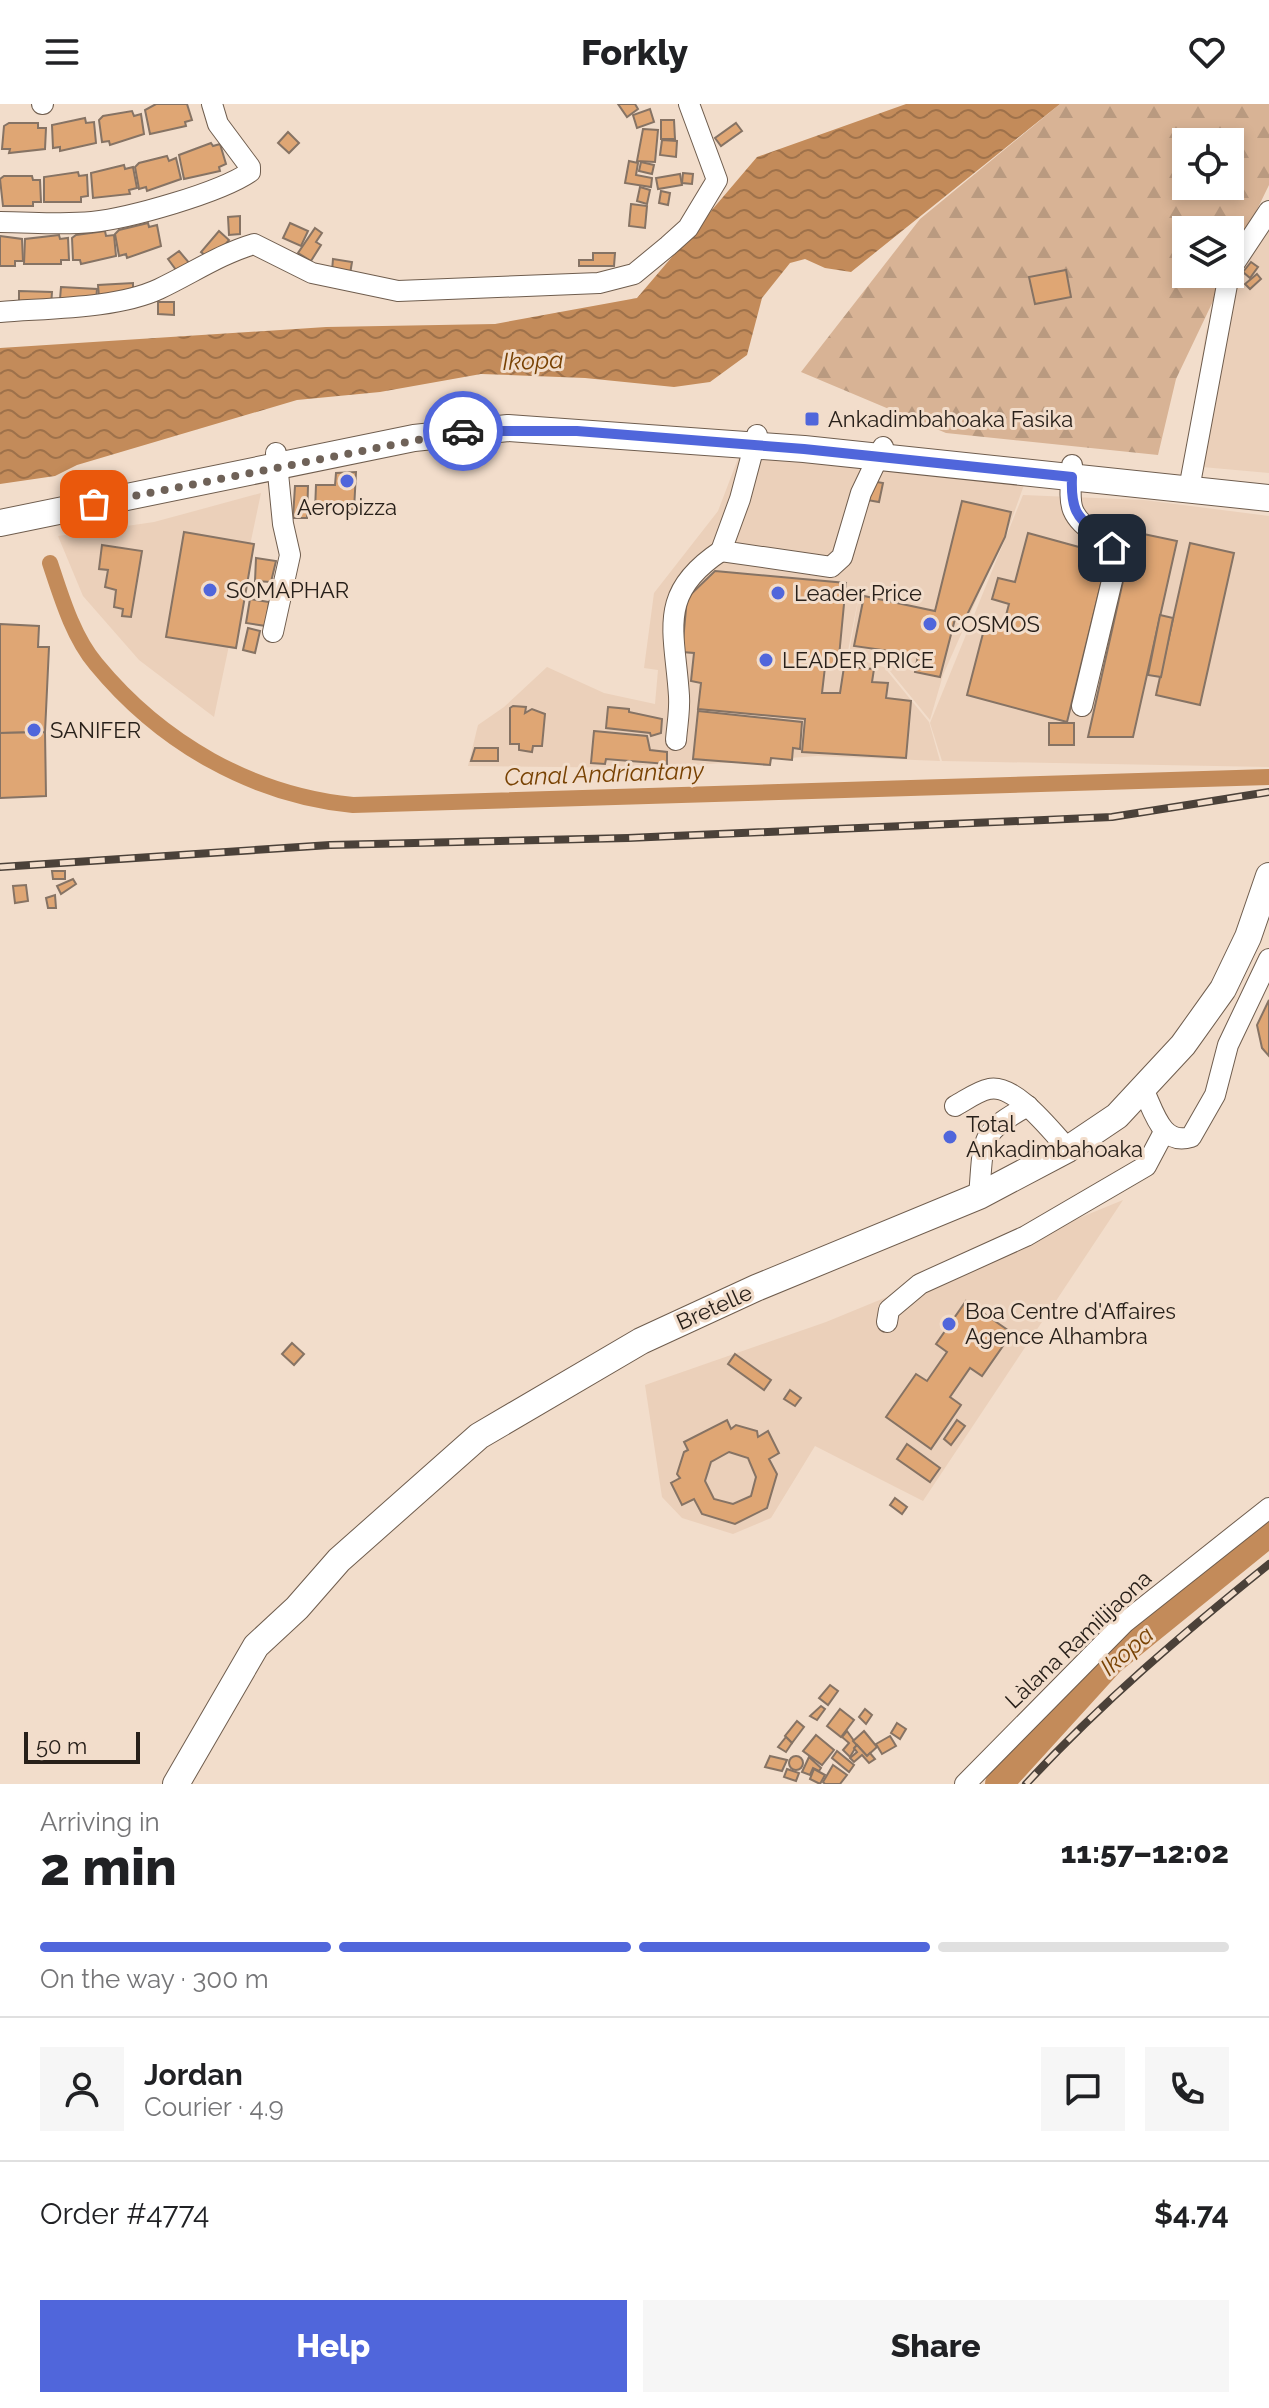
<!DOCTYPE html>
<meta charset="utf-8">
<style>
body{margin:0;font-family:Raleway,sans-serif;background:#f6f6f6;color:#202124;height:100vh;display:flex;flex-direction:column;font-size:30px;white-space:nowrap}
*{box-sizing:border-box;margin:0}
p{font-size:26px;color:#757577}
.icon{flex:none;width:44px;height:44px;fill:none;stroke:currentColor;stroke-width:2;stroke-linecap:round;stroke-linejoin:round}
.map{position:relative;height:1680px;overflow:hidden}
.side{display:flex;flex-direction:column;background:#fff;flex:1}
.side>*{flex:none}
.tools{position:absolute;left:1172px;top:24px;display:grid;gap:16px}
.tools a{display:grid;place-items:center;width:72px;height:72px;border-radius:0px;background:#fff;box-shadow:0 4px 12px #0003;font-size:40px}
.scale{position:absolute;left:24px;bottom:20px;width:116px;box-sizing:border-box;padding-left:8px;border:4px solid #28201a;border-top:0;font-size:22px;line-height:28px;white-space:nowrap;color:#28201a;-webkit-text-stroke:6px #f2ddcb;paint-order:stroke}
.pin{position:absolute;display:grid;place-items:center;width:68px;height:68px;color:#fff;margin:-34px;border-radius:16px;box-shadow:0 4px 12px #0006}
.courier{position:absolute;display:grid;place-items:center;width:80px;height:80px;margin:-40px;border:6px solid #5066db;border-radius:50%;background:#fff;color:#222;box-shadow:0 2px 10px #0007}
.head em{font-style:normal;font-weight:800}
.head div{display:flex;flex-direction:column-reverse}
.head{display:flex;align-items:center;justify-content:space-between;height:136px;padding:0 40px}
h1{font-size:52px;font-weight:800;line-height:60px}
.bar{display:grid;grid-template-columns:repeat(4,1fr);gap:12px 8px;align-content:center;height:96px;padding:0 40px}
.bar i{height:10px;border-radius:6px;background:#e0e0e0}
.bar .on{background:#5066db}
.bar p{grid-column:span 4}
.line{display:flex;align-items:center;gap:20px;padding:0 40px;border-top:2px solid #e0e0e0}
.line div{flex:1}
.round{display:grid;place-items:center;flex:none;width:84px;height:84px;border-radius:0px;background:#f6f6f6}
.cta{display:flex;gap:16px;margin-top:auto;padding:16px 40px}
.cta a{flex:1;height:92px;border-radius:0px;background:#5066db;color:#fff;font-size:32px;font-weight:800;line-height:92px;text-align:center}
.cta a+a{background:#f6f6f6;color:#202124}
header{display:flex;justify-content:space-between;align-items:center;height:104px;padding:0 40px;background:#fff;font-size:36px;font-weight:800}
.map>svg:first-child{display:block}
.built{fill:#ebd0ba}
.forest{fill:url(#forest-firs);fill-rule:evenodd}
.water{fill:url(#water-waves)}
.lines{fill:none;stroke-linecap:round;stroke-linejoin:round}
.canal{stroke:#c38b5a;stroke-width:16}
.river{stroke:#c38b5a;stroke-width:28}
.building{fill:#dfa674;stroke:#867364;stroke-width:2;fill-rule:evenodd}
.minor-casing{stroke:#6f5d4e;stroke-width:22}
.major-casing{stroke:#6f5d4e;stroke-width:28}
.minor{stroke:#fff;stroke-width:20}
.major{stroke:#fff;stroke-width:26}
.rail-casing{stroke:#4b4139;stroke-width:8}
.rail{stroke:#f2ddcb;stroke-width:5;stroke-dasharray:15;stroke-linecap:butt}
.done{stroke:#6f6258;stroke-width:8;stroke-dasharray:0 14.4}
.route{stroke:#5066db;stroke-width:10}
.poi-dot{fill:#5066db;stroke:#f2ddcb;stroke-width:3}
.labels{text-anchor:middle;stroke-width:6;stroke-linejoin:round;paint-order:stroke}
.poi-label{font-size:22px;fill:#28201a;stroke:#f2ddcb;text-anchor:start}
.street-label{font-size:22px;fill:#28201a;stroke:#f2ddcb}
.water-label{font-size:24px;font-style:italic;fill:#784203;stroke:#f2ddcb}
</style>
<header><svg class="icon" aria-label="menu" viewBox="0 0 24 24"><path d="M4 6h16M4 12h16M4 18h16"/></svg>Forkly<svg class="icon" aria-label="heart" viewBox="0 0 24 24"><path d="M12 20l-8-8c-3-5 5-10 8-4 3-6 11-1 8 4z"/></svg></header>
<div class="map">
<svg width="1269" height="1680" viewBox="0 0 1269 1680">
<defs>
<pattern id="forest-firs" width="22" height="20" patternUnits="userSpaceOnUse" patternTransform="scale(2)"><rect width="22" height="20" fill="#d8b395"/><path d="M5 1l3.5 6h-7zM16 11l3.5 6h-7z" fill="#b99a80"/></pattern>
<pattern id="water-waves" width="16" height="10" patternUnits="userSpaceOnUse" patternTransform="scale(2)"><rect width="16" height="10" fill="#c38b5a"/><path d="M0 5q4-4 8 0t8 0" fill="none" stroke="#9e714a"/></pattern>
</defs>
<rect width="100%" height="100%" fill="#f2ddcb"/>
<g class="built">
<polygon points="1269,122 1269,369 1191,362 1191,327 1206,227"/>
<polygon points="739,352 887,362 1024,381 1010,420 943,571 930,616 885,561 849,550 859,491 847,552 884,563 929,618 940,657 817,652 655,664 468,662 478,621 504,603 547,563 604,589 655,600 658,566 644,564 654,489 718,407"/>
<polygon points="261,389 214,613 139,556 83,492 58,432 154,418"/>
<polygon points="1023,391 1144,396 1269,412 1269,663 942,657 930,619"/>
<polygon points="1123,1096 923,1397 815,1342 771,1414 733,1430 682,1414 662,1393 645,1281 826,1218"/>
</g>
<path class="forest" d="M1060,0h209v81l-39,80v-35h-44v44h40l-50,105 -18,76 -212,-22 -145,-61 119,-153zM1186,38h44v44h-44z"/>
<polygon class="water" points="906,0 1060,0 851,168 825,164 805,155 790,159 762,194 747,251 710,278 674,283 585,274 481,270 380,288 297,296 77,361 55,372 0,380 0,244 326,223 495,220 637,194 757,53"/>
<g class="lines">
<path class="canal" d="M50,459c11,33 23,74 46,101 65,79 156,131 257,141l916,-28"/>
<polyline class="river" points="999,1680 1110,1558 1269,1429"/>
</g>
<g class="building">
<polygon points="156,0 187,0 192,16 185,18 186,22 150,30 145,6"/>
<polygon points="618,0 635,0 638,5 627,13"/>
<polygon points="650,5 654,18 637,24 633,11"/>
<polygon points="132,7 134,12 141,10 144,30 110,41 109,37 102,38 99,16 103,12"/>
<polygon points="85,14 86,19 94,18 96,39 60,47 60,43 53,44 52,21"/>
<polygon points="661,16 674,16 675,35 661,35"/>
<polygon points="9,19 38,19 38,24 46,24 45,45 9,49 10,45 2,45 4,22"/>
<polygon points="736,19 742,27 721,42 715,34"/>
<polygon points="643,25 658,26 655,58 637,57"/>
<polygon points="288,28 299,39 289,49 278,39"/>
<polygon points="662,36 677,37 676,53 660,51"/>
<polygon points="211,39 213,42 220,40 226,60 219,63 220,67 184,75 179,51"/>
<polygon points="167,52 169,57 176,54 181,75 147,87 146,83 139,85 135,63 139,59"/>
<polygon points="629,57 638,59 636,71 652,74 651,83 625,79"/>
<polygon points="641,58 654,61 652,70 639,67"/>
<polygon points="124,61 125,65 133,63 137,84 129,86 130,90 93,94 91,69"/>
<polygon points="78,68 79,72 87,71 88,92 81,93 81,98 44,98 44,73"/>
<polygon points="683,69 693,70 692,80 682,79"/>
<polygon points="680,70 682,81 658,85 656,74"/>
<polygon points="4,72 32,72 33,76 40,76 41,98 33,98 33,102 3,102 0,75"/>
<polygon points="640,83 650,86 647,100 637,97"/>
<polygon points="661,87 670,89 668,101 659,99"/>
<polygon points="631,100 647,102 645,124 629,122"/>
<polygon points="240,112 240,130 229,131 228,113"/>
<polygon points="148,119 149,123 157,121 161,142 127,154 126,150 119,152 115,130 119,126"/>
<polygon points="290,119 308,127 301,142 283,134"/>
<polygon points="315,124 322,129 316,138 321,141 311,157 298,149"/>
<polygon points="105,127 106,132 114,131 116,152 81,160 80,156 73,156 72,134 76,131"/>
<polygon points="219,127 229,136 212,157 201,148"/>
<polygon points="59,131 60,135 68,134 69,156 61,156 61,160 24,160 25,135"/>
<polygon points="0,132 22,135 23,157 15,157 15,162 0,162"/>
<polygon points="179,147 191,161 179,170 168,155"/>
<polygon points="593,149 615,149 614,162 579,162 579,156 593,156"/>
<polygon points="333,155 352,158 350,170 332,167"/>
<polygon points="1251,158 1258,163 1250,174 1243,168"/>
<polygon points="1066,166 1071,193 1035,200 1029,173"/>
<polygon points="1257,170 1261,175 1250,185 1245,180"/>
<polygon points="133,179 133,192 99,193 98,181"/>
<polygon points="61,183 97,185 96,197 60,195"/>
<polygon points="19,187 52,188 51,202 19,201"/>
<polygon points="158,198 174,198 174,211 158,210"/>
<polygon points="356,368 354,406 334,401 334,408 315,407 316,381 335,381 336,369"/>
<polygon points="871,377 883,379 879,398 867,396"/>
<polygon points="295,382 308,382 307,414 293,414"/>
<polygon points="962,397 1011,408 1005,433 964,517 955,515 940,573 915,568 918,551 854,542 864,492 935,507"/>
<polygon points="184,428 254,440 236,544 166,533"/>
<polygon points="1134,428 1177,437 1133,633 1088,633"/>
<polygon points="1028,429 1108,451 1067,618 967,591 987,514 1004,519 1009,500 992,495 998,474 1015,478"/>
<polygon points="1190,439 1234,449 1200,601 1156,591"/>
<polygon points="102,441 142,447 131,513 122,512 123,505 114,503 116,486 105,483 108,466 99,465"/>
<polygon points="256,454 276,457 271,478 255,477"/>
<polygon points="715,467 846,479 838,563 825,563 822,589 840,589 844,563 874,565 872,578 888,579 886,594 911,597 906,654 802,648 805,615 698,605 701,579 691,577 694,549 682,548 687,494"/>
<polygon points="250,495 269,498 266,522 246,519"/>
<polygon points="1160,511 1173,514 1161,573 1148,571"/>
<polygon points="0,520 39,522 38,543 49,543 45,628 0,629"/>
<polygon points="248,524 260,527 255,549 243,546"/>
<polygon points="513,602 526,603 525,609 532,605 545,610 542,642 533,642 532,648 519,646 519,640 510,640 510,604"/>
<polygon points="608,603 629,605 629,608 662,615 661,629 651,632 650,629 606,624"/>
<polygon points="698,607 802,618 800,645 793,644 792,656 771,654 770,661 693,655"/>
<rect x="1049" y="619" width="25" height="22"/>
<polygon points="594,627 647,632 650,646 667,648 667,660 606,655 605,660 591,659"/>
<polygon points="45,628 46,692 0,694 0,629"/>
<polygon points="475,644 498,644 498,657 471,657"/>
<polygon points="52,767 65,767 65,775 53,775"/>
<polygon points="73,775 76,780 61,790 57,782"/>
<polygon points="26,781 28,797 15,799 13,782"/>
<polygon points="55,791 56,804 48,804 46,794"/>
<polygon points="1269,896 1269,952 1262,944 1257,921"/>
<polygon points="966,1197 1012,1229 982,1272 970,1264 950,1293 961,1301 931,1345 886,1313 916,1270 927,1277 947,1248 936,1240"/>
<polygon points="292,1239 304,1250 294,1261 282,1250"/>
<polygon points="735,1250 771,1276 764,1286 728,1260"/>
<polygon points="790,1286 801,1294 795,1302 784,1295"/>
<path d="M727,1316l4,9 5,-4 21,6 1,6 10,-6 11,22 -10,6 8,15 -10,34 -32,16 -33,-10 -8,-15 -12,6 -11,-22 9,-5 -3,-4 7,-22 4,-2 -4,-8zM729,1348l19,6 8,19 -5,19 -18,8 -19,-5 -9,-18 6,-19z"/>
<polygon points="957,1316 965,1322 951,1341 944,1335"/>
<polygon points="907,1340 940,1364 930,1378 897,1355"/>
<polygon points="895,1394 907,1403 902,1410 890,1401"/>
<polygon points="830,1581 838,1587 828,1601 819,1594"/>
<polygon points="821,1602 825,1605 817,1616 810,1612"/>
<polygon points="840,1605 854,1616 841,1633 827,1622"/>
<polygon points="865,1605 872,1611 866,1620 859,1613"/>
<polygon points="797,1617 804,1623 792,1639 785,1632"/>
<polygon points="897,1619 906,1625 900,1635 891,1629"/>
<polygon points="847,1627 857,1641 850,1653 843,1646 849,1639 842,1633"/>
<polygon points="864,1627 877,1643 867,1652 853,1637"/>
<polygon points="816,1631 834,1646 822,1661 803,1647"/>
<polygon points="890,1632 896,1642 882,1650 876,1640"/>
<polygon points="786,1633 792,1639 786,1648 778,1643"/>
<polygon points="857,1641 867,1652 870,1649 875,1655 869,1659 862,1651 854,1658 850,1654 857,1648 854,1644"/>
<polygon points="837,1647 854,1661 849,1668 832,1654"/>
<circle cx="796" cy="1659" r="7"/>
<polygon points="770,1652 787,1656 782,1667 765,1663"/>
<polygon points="809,1653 821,1664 819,1667 813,1664 810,1671 802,1668"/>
<polygon points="833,1661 847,1671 840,1680 825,1680 823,1678"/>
<polygon points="787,1665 799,1669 796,1677 784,1673"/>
<polygon points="814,1665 825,1671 820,1680 810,1675"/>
</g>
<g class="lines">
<defs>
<g id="minor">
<polyline points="42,0 43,0"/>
<path d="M0,118c30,0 62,3 92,0 38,-4 127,-29 158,-50v-5l-32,-43 -6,-20"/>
<polyline points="1230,166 1269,107"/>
<path d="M0,208c47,-4 116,-3 159,-23 32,-15 61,-35 95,-45l58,29 86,18 201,-8 35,-9 34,-28 20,-18 29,-48 -28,-76"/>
<polyline points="757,331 740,395 721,447 831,463 842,453 861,389 883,343"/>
<path d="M1072,361c0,14 -4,32 1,45 10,24 41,26 43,54l-34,142"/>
<polyline points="1189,385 1229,170"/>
<polyline points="273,528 290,451 283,420 276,349"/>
<path d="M676,636c1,-14 4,-29 3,-44 -4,-65 -23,-102 42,-145"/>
<path d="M1144,987c10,21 18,55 47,46l24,-42 13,-50 41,-86"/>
<path d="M955,1002c11,-6 23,-15 34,-17 26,-6 63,43 79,60"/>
<path d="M979,1092c5,-55 -2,-63 49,-90"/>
<polyline points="887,1218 889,1206 920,1180 1026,1132 1146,1062 1164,1028"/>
<polyline points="965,1680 1124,1519 1269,1404"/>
</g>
<g id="major">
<polyline points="0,419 414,334 508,324 804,345 1269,394"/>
<polyline points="176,1680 256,1542 297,1504 339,1456 479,1332 641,1237 756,1184 979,1092 1068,1045 1117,1012 1183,941 1223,885 1248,833 1269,772"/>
</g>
</defs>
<use href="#minor" class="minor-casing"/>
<use href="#major" class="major-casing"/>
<use href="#minor" class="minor"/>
<use href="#major" class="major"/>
<defs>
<g id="rail">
<polyline points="0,763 330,741 628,734 1112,713 1269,688"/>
<path d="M1026,1680c75,-81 157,-151 243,-220"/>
</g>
</defs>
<use href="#rail" class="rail-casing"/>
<use href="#rail" class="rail"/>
</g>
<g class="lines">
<polyline class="done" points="94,400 463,327"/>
<path class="route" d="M463,327h114l227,18 268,28c-2,46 13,41 40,71"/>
</g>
<g class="poi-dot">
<rect x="804" y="307" width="16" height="16" rx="4"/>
<circle cx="347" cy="377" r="8"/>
<circle cx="210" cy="486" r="8"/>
<circle cx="778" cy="489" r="8"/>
<circle cx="930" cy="520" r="8"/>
<circle cx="766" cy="556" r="8"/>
<circle cx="34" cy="626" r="8"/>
<circle cx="950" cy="1033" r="8"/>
<circle cx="949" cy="1220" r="8"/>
</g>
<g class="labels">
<g class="poi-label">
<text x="828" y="323">Ankadimbahoaka Fasika</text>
<text x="347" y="411" text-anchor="middle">Aeropizza</text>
<text x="226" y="494">SOMAPHAR</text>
<text x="794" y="497">Leader Price</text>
<text x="946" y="528">COSMOS</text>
<text x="782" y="564">LEADER PRICE</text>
<text x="50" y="634">SANIFER</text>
<text x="966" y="1028">Total<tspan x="966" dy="25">Ankadimbahoaka</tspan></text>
<text x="965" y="1215">Boa Centre d'Affaires<tspan x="965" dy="25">Agence Alhambra</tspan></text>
</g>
<g class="street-label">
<text transform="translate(714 1203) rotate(-24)" y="8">Bretelle</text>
<text transform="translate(1078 1535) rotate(-43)" y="8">Làlana Ramilijaona</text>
</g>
<g class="water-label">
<text transform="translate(533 257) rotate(-2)" y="8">Ikopa</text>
<text transform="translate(604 670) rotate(-2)" y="8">Canal Andriantany</text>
<text transform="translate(1127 1547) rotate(-41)" y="8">Ikopa</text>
</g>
</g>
</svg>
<div class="tools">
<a><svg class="icon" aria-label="locate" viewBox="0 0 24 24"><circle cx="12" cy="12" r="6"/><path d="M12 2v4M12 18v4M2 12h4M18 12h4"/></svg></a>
<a><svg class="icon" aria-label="layers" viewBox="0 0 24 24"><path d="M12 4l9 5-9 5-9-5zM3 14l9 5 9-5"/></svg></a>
</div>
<div class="scale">50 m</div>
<div class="pin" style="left:94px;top:400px;background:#ea580c"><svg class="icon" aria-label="bag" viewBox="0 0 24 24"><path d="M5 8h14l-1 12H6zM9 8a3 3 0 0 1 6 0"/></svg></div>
<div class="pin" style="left:1112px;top:444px;background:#1f2937"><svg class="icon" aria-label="home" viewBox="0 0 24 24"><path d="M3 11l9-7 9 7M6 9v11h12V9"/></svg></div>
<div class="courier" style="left:463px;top:327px"><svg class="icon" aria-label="car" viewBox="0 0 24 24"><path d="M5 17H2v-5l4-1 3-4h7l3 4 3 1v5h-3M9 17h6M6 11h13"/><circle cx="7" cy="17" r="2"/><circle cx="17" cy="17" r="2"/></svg></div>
</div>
<section class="side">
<div class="head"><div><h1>2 min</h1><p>Arriving in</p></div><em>11:57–12:02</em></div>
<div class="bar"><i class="on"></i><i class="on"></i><i class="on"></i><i></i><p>On the way · 300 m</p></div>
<div class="line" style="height:144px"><a class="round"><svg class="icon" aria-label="person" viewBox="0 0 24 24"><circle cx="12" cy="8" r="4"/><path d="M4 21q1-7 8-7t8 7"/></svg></a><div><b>Jordan</b><p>Courier · 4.9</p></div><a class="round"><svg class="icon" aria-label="chat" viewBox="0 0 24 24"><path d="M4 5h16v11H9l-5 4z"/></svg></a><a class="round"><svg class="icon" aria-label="phone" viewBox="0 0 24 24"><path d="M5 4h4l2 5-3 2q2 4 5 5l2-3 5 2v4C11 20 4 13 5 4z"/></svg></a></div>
<div class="line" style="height:104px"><div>Order #4774</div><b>$4.74</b></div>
<div class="cta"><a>Help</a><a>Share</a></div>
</section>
